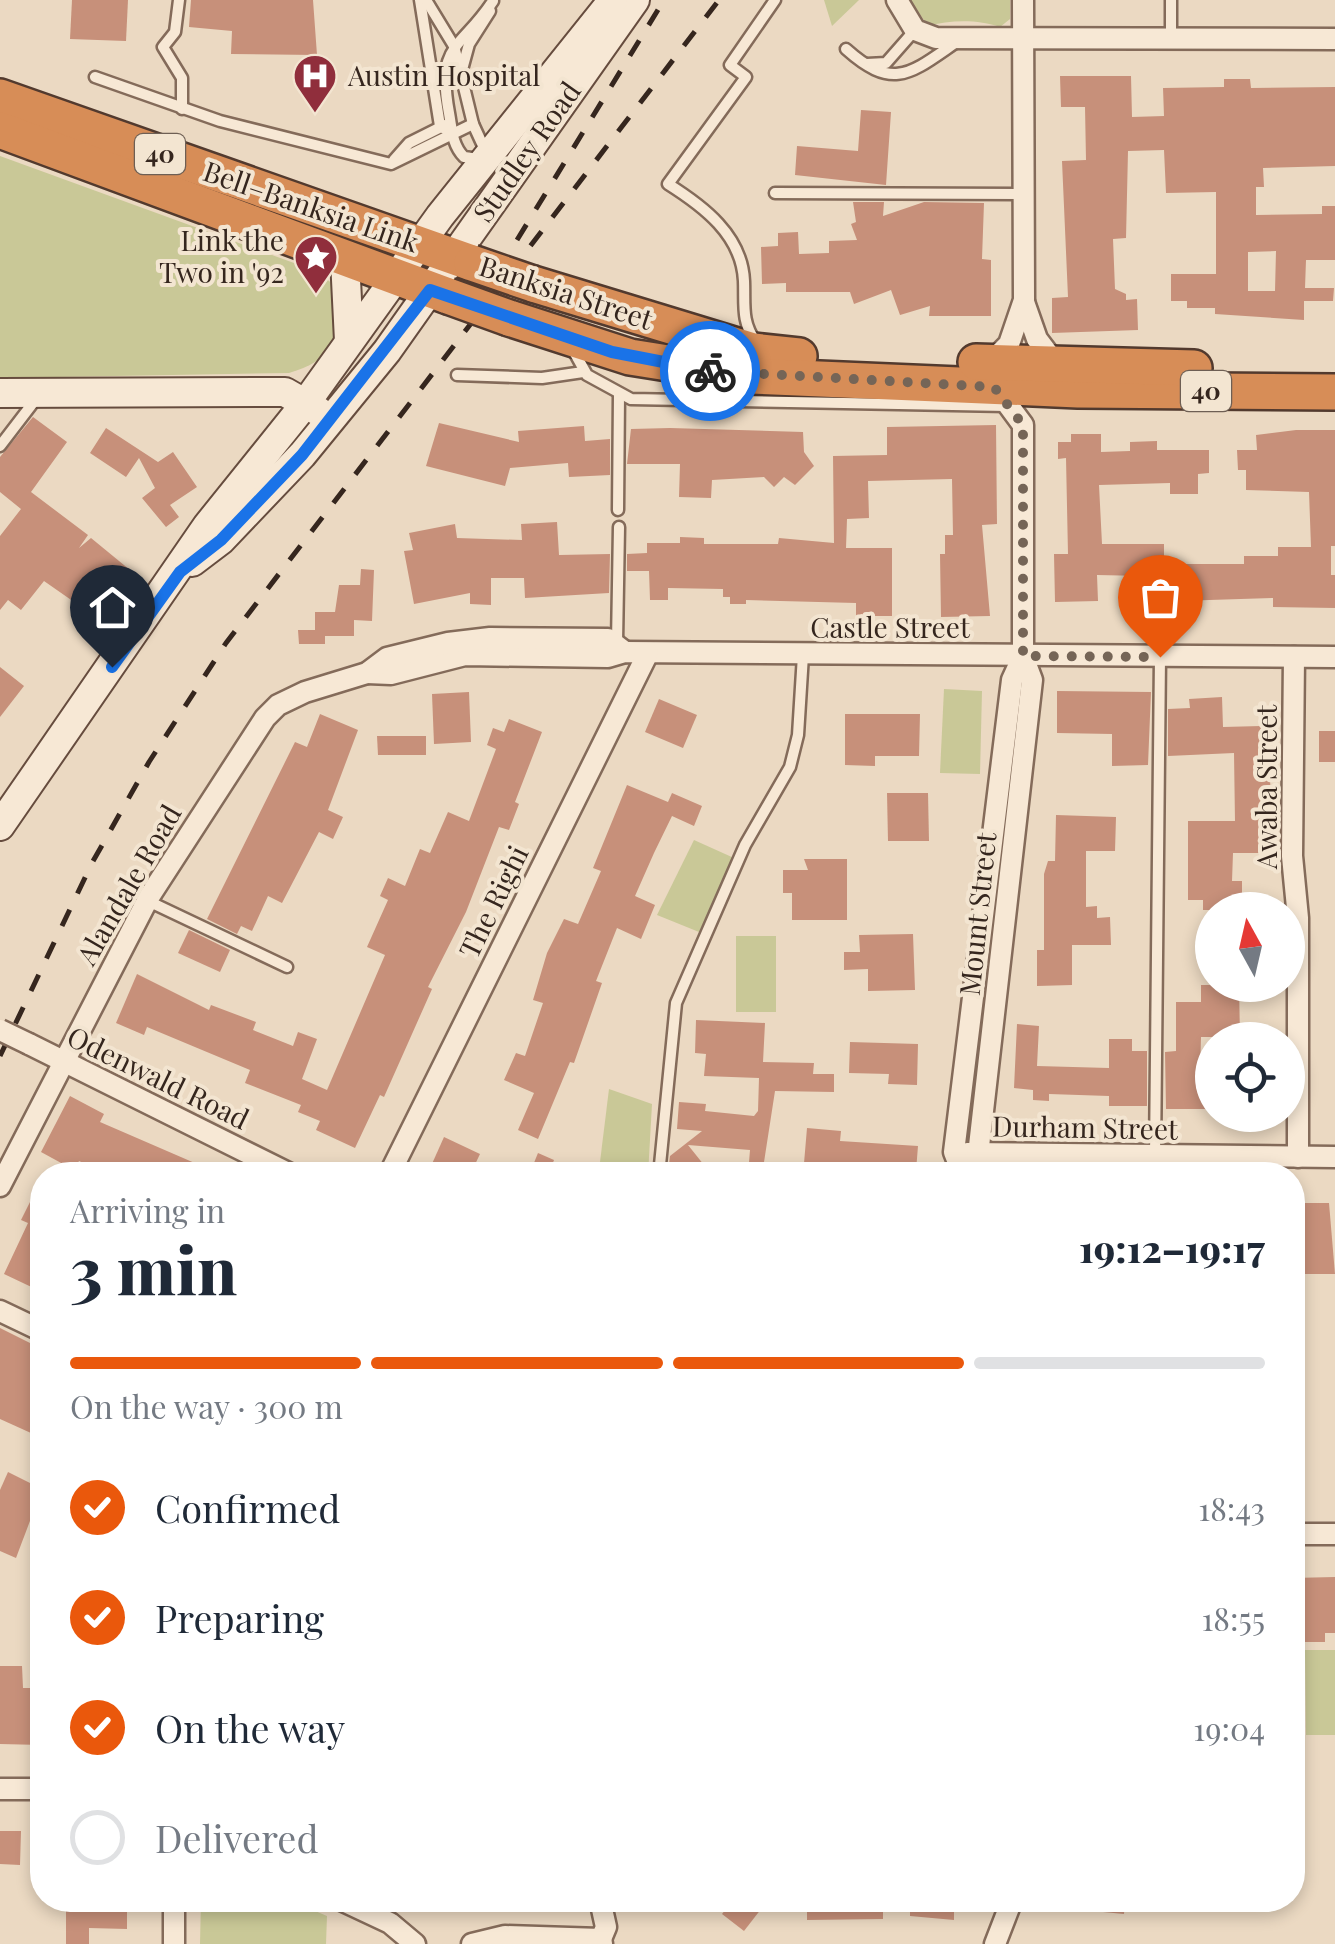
<!DOCTYPE html>
<meta charset="utf-8">
<style>
body{margin:0;font-family:"Playfair Display",serif;background:#f6f6f7;color:#1f2937;height:100vh;display:flex;flex-direction:column;font-size:38px;white-space:nowrap}
*{box-sizing:border-box;margin:0}
p{font-size:32px;color:#747a83}
.icon{flex:none;width:55px;height:55px;fill:none;stroke:currentColor;stroke-width:2;stroke-linecap:round;stroke-linejoin:round}
.map{position:relative;flex:1;overflow:hidden}
.side{position:absolute;left:30px;top:1162px;width:1275px;height:750px;display:flex;flex-direction:column;background:#fff;border-radius:40px;box-shadow:0 5px 15px #0003}
.side>*{flex:none}
.needle{width:65px;rotate:352deg}
.fabs{position:absolute;left:1195px;top:892px;display:grid;gap:20px}
.fabs a{display:grid;place-items:center;width:110px;height:110px;border-radius:50%;background:#fff;box-shadow:0 5px 15px #0003;font-size:50px}
.pin{position:absolute;display:grid;place-items:center;width:85px;height:85px;color:#fff;margin:-102px -42px;border-radius:50% 50% 50% 0;rotate:-45deg;box-shadow:0 0 10px #0007}
.pin .icon{rotate:45deg}
.courier{position:absolute;display:grid;place-items:center;width:100px;height:100px;margin:-50px;border:8px solid #1a73e8;border-radius:50%;background:#fff;color:#222;box-shadow:0 2px 12px #0007}
.head em{font-style:normal;font-weight:800}
.head div{display:flex;flex-direction:column-reverse}
.head{display:flex;align-items:center;justify-content:space-between;height:170px;padding:0 40px}
h1{font-size:65px;font-weight:800;line-height:75px}
.bar{display:grid;grid-template-columns:repeat(4,1fr);gap:15px 10px;align-content:center;height:120px;padding:0 40px}
.bar i{height:12px;border-radius:8px;background:#e0e1e3}
.bar .current{background:#ea580c}
.bar p{grid-column:span 4}
ol{padding:0 40px;list-style:none}
li{display:flex;align-items:center;gap:30px;height:110px}
li p{margin-inline-start:auto}
li .icon{padding:10px;border-radius:50%;background:#ea580c;color:#fff;stroke-width:4}
li:last-child{color:#747a83}
li i{width:55px;height:55px;border:5px solid #e0e1e3;border-radius:50%}
.map>svg:first-child{display:block}
.green{fill:#c9c897}
.building{fill:#c7907a;fill-rule:evenodd}
.lines{fill:none;stroke-linecap:round;stroke-linejoin:round}
.lane-casing{stroke:#846b5a;stroke-width:15}
.street-casing{stroke:#846b5a;stroke-width:25}
.secondary-casing{stroke:#664c3e;stroke-width:32}
.highway-casing{stroke:#523a2e;stroke-width:40}
.lane{stroke:#f7e8d5;stroke-width:10}
.street{stroke:#f7e8d5;stroke-width:20}
.secondary{stroke:#f7e8d5;stroke-width:28}
.highway{stroke:#d78d57;stroke-width:35}
.rail{stroke:#35261e;stroke-width:5;stroke-dasharray:18 18;stroke-linecap:butt}
.street-bridge-casing{stroke:#846b5a;stroke-width:25;stroke-linecap:butt}
.highway-bridge-casing{stroke:#523a2e;stroke-width:40;stroke-linecap:butt}
.street-bridge{stroke:#f7e8d5;stroke-width:20}
.highway-bridge{stroke:#d78d57;stroke-width:35}
.done{stroke:#756557;stroke-width:10;stroke-dasharray:0 18}
.route{stroke:#1a73e8;stroke-width:12}
.labels{text-anchor:middle;stroke-width:8;stroke-linejoin:round;paint-order:stroke}
.shield{fill:#f3e5d1;stroke:#6e5f54;stroke-width:2.5}
.shield-label{font-size:25px;font-weight:bold;fill:#35261e}
.poi-label{font-size:28px;fill:#35261e;stroke:#f3e5d1;text-anchor:start}
.street-label{font-size:28px;fill:#35261e;stroke:#f3e5d1}
</style>
<div class="map">
<svg width="1335" height="1944" viewBox="0 0 1335 1944">
<rect width="100%" height="100%" fill="#ebd9c2"/>
<g class="green">
<polygon points="824,0 859,0 832,26"/>
<path d="M910,0h100v19l-10,8c-22,-8 -51,-7 -72,-1z"/>
<path d="M0,156l316,115 22,17c2,47 1,70 -49,85l-289,5z"/>
<polygon points="944,689 982,691 980,774 940,773"/>
<polygon points="694,840 734,858 699,932 657,915"/>
<rect x="736" y="936" width="40" height="76"/>
<polygon points="609,1089 652,1104 648,1175 599,1170"/>
<polygon points="1305,1650 1335,1650 1335,1735 1306,1735"/>
<polygon points="201,1900 289,1900 327,1916 326,1944 200,1944"/>
</g>
<g class="building">
<polygon points="72,0 128,0 126,41 70,39"/>
<polygon points="191,0 313,0 317,55 231,54 232,31 189,27"/>
<path d="M1060,76h71l1,41 32,-1 -1,-28 61,-1v-8h26l1,9 84,-1v79l-72,2 1,19h-8v28l66,-1v-8h13v54h-29l-1,28h29l-1,13h-29v19l-89,-6v-6h-28v-7h-16v-27h45v-82l-50,1 -2,-43 -36,1 -2,87 -13,1 2,50 11,5v6l11,-1 1,31 -86,3v-35l16,-1 -6,-136 24,-1 -1,-53h-24zM1276,251l-1,40h-27v-39z"/>
<polygon points="861,110 891,112 886,185 795,175 797,146 858,151"/>
<polygon points="853,202 884,202 883,216 924,202 984,203 982,259 991,260 991,316 929,316 930,306 900,315 891,290 854,304 850,292 786,292 786,283 762,284 761,247 778,246 778,233 798,232 799,254 829,253 829,241 857,240 851,224 856,222"/>
<polygon points="33,417 67,442 31,492 88,535 79,548 91,538 130,570 97,618 44,581 21,610 8,600 0,610 0,536 21,509 0,492 0,457"/>
<polygon points="439,423 519,442 518,431 584,426 585,441 610,439 610,475 569,477 568,463 510,468 505,486 426,466"/>
<polygon points="996,425 997,524 982,525 990,616 941,617 940,554 945,554 945,535 953,535 952,479 868,481 869,518 847,519 846,548 892,548 892,616 856,616 856,603 746,600 746,604 730,604 730,597 723,597 723,589 668,588 668,600 650,600 649,571 627,571 627,554 647,553 647,543 680,543 680,537 704,538 704,544 778,544 779,538 834,543 833,456 887,455 887,427"/>
<polygon points="106,428 158,462 173,452 197,487 170,505 179,517 166,527 142,498 155,488 139,458 126,477 90,453"/>
<polygon points="670,428 803,432 804,452 814,466 795,485 784,477 774,487 764,477 712,480 711,498 679,497 680,464 627,464 631,429"/>
<polygon points="1296,430 1335,430 1335,546 1331,546 1331,575 1335,575 1335,608 1273,607 1273,598 1178,601 1179,581 1144,580 1144,576 1097,575 1098,601 1055,602 1054,554 1068,554 1066,458 1058,459 1058,442 1071,442 1071,434 1101,434 1101,452 1130,451 1130,442 1157,441 1157,450 1209,450 1209,473 1198,474 1198,494 1170,494 1170,483 1099,485 1102,544 1164,544 1164,564 1244,564 1244,556 1278,556 1278,547 1311,547 1309,492 1246,490 1246,470 1238,470 1237,450 1257,450 1256,435"/>
<polygon points="557,522 559,555 610,554 609,593 525,598 524,578 491,578 491,605 470,604 470,593 414,604 404,551 413,550 409,533 455,524 457,538 522,540 521,524"/>
<polygon points="361,569 374,570 372,621 354,620 354,636 325,636 325,644 299,644 298,630 315,630 315,612 335,612 339,585 360,585"/>
<polygon points="0,667 24,686 0,717"/>
<polygon points="1057,691 1151,692 1148,765 1112,766 1112,734 1057,733"/>
<polygon points="469,692 471,742 434,744 432,694"/>
<polygon points="1222,697 1223,727 1261,726 1262,753 1269,752 1273,853 1233,853 1232,881 1242,881 1242,910 1203,910 1203,900 1188,900 1188,821 1235,821 1234,753 1168,756 1168,709 1190,708 1189,699"/>
<polygon points="659,699 697,715 683,748 645,732"/>
<polygon points="320,714 358,730 328,810 343,817 333,839 319,832 282,903 268,896 252,931 241,926 237,934 207,919 295,742 307,747"/>
<polygon points="845,714 920,714 919,756 875,756 875,766 845,765"/>
<polygon points="509,719 542,732 515,802 519,804 509,830 499,827 466,912 428,987 432,989 384,1097 380,1095 355,1148 316,1130 320,1121 298,1112 301,1105 245,1083 250,1070 147,1027 144,1035 116,1023 137,974 209,1010 211,1005 256,1022 253,1030 293,1046 298,1032 317,1039 302,1079 327,1090 385,955 367,947 388,900 380,896 388,878 405,886 420,849 430,853 448,812 469,821 496,749 487,745 493,728 504,732"/>
<rect x="1319" y="731" width="16" height="31"/>
<polygon points="377,736 426,736 426,755 378,755"/>
<polygon points="627,785 668,802 672,793 702,806 694,826 672,816 654,853 635,896 655,905 641,939 617,928 596,981 602,983 574,1063 570,1062 538,1139 518,1130 534,1093 504,1080 516,1053 525,1056 543,1003 533,1000 547,953 564,919 578,924 601,871 593,868"/>
<polygon points="887,793 928,793 929,841 888,841"/>
<polygon points="1056,815 1116,817 1115,851 1086,851 1086,907 1097,906 1097,918 1110,917 1111,945 1072,945 1072,985 1037,986 1037,950 1044,950 1044,874 1048,861 1055,861"/>
<polygon points="804,859 847,859 847,920 792,920 792,893 783,893 783,870 808,870"/>
<polygon points="189,930 230,950 220,972 178,953"/>
<polygon points="913,934 915,990 868,991 868,969 844,970 844,952 860,952 859,935"/>
<polygon points="1201,985 1239,985 1240,1037 1201,1037 1200,1074 1212,1074 1212,1109 1166,1109 1165,1052 1176,1051 1176,1002 1201,1002"/>
<polygon points="696,1020 765,1023 763,1062 814,1063 813,1074 834,1074 834,1092 775,1091 762,1175 748,1175 750,1150 688,1145 712,1175 668,1173 670,1156 702,1131 677,1129 679,1102 706,1104 705,1111 754,1116 758,1111 759,1078 704,1076 706,1054 695,1053"/>
<polygon points="1017,1024 1039,1026 1037,1066 1109,1068 1109,1039 1132,1039 1132,1051 1147,1051 1147,1106 1109,1106 1109,1096 1049,1094 1049,1101 1033,1100 1033,1090 1014,1088"/>
<polygon points="850,1042 918,1044 917,1085 888,1084 889,1074 849,1073"/>
<polygon points="70,1096 104,1114 100,1122 197,1164 192,1175 110,1175 79,1161 74,1170 41,1152"/>
<polygon points="807,1128 841,1131 840,1141 918,1146 916,1171 900,1170 899,1175 803,1175"/>
<polygon points="444,1137 480,1154 470,1175 427,1175"/>
<polygon points="538,1153 554,1160 548,1175 529,1175"/>
<polygon points="42,1193 42,1292 4,1274 28,1223 21,1220 33,1196 40,1199"/>
<polygon points="1301,1203 1329,1203 1335,1274 1301,1274"/>
<polygon points="0,1328 42,1349 42,1438 0,1419"/>
<polygon points="8,1472 42,1489 16,1558 0,1551 0,1490"/>
<polygon points="1335,1577 1335,1633 1325,1633 1325,1642 1292,1642 1292,1578"/>
<polygon points="0,1666 22,1666 23,1688 42,1688 42,1745 0,1744"/>
<polygon points="0,1831 21,1831 20,1865 0,1864"/>
<polygon points="66,1900 127,1900 127,1929 89,1928 89,1944 66,1944"/>
<polygon points="733,1900 768,1900 744,1931 722,1914"/>
<polygon points="807,1900 883,1900 883,1919 807,1920"/>
<polygon points="910,1900 954,1900 954,1920 910,1916"/>
<polygon points="1083,1900 1125,1900 1124,1914 1082,1910"/>
</g>
<g class="lines">
<defs>
<g id="lane">
<polyline points="179,0 175,32 163,47 182,78 182,109"/>
<polyline points="420,0 440,126 453,134"/>
<polyline points="426,0 454,46 473,124 485,150"/>
<polyline points="1171,0 1171,38"/>
<path d="M846,49c47,42 64,25 109,-6"/>
<polyline points="867,64 886,63 915,30"/>
<polyline points="463,66 469,44 490,11"/>
<polyline points="95,77 220,121 391,164 473,124"/>
<path d="M480,159l-16,-2c-12,-12 -12,-28 -15,-44 -13,-71 12,-63 44,-112"/>
<polyline points="394,160 409,143 445,125"/>
<polyline points="775,193 1023,194"/>
<path d="M756,342c-15,-20 -11,-38 -12,-61 -2,-46 -41,-75 -76,-97l78,-107 -16,-12 45,-65"/>
<polyline points="572,348 587,375 631,399 1007,406"/>
<polyline points="457,375 542,378 583,372"/>
<polyline points="0,446 36,399"/>
<polyline points="618,510 619,395"/>
<polyline points="617,642 619,527"/>
<polyline points="148,901 287,967"/>
<polyline points="1155,1156 1160,657"/>
<polyline points="659,1175 676,1003 745,845 790,767 798,735 803,655"/>
</g>
<g id="street">
<polyline points="897,0 915,30 936,38 1335,39"/>
<polyline points="1024,302 1037,339 1056,364"/>
<polyline points="990,363 1009,344 1024,300 1023,0"/>
<polyline points="1294,657 1292,856 1298,918 1298,1157"/>
<polyline points="367,673 391,674 465,655 608,657 625,652 1335,657"/>
<polyline points="29,1044 292,1175"/>
<polyline points="967,1153 1335,1157"/>
<polyline points="389,1175 648,653"/>
<polyline points="963,1175 978,1155 1032,680 1023,656 1023,425 995,387"/>
<polyline points="963,1175 954,1152 1012,680 1023,656"/>
<polyline points="0,1186 149,897 265,718 278,705 305,692 367,673 387,658 448,643 490,638 608,639 625,652"/>
<polyline points="0,1311 42,1331"/>
<polyline points="1292,1534 1335,1534"/>
<polyline points="0,1789 42,1789"/>
<polyline points="341,1900 390,1923 415,1944"/>
<polyline points="600,1900 606,1927 601,1939"/>
<polyline points="174,1944 174,1900"/>
<polyline points="472,1944 505,1936 601,1939 602,1944"/>
<polyline points="995,1944 1012,1900"/>
</g>
<g id="secondary">
<polyline points="345,259 349,341"/>
<polyline points="0,393 285,392 318,411"/>
<polyline points="192,562 221,540 302,455 387,351 635,0"/>
<polyline points="0,826 207,526 305,404 440,216 613,0"/>
</g>
<g id="highway">
<polyline points="0,97 472,263"/>
<polyline points="0,130 448,296"/>
<polyline points="533,284 753,351 799,356"/>
<polyline points="509,318 630,357 750,376 1078,390 1335,392"/>
<polyline points="976,362 1194,368"/>
</g>
</defs>
<use href="#lane" class="lane-casing"/>
<use href="#street" class="street-casing"/>
<use href="#secondary" class="secondary-casing"/>
<use href="#highway" class="highway-casing"/>
<use href="#lane" class="lane"/>
<use href="#street" class="street"/>
<use href="#secondary" class="secondary"/>
<use href="#highway" class="highway"/>
<g class="rail">
<polyline points="517,240 664,0"/>
<polyline points="0,1056 92,863 149,762 226,643 719,0"/>
</g>
<defs>
<polyline id="street-bridge" points="0,1030 29,1044"/>
<g id="highway-bridge">
<polyline points="472,263 533,284"/>
<polyline points="448,296 509,318"/>
</g>
</defs>
<use href="#street-bridge" class="street-bridge-casing"/>
<use href="#highway-bridge" class="highway-bridge-casing"/>
<use href="#street-bridge" class="street-bridge"/>
<use href="#highway-bridge" class="highway-bridge"/>
</g>
<g class="lines">
<polyline class="done" points="710,371 994,387 1023,425 1023,656 1160,657"/>
<polyline class="route" points="112,667 180,572 221,540 302,455 430,290 612,352 710,371"/>
</g>
<defs>
<symbol id="hospital-pin" viewBox="-11 -11 22 30"><path d="M0 17L-7.5 6A9.5 9.5 0 1 1 7.5 6Z" fill="#902e3c" stroke="#f3e5d1"/><path d="M-5-5h3v3.5h4V-5h3V5h-3V1.5h-4V5h-3Z" fill="#fff"/></symbol>
<symbol id="sight-pin" viewBox="-11 -11 22 30"><path d="M0 17L-7.5 6A9.5 9.5 0 1 1 7.5 6Z" fill="#902e3c" stroke="#f3e5d1"/><path d="M0-6L1.8-2.2L6-1.7L2.9 1.2L3.7 5.4L0 3.3L-3.7 5.4L-2.9 1.2L-6-1.7L-1.8-2.2Z" fill="#fff"/></symbol>
</defs>
<g fill-rule="evenodd">
<use href="#hospital-pin" x="290" y="51" width="50" height="68"/>
<use href="#sight-pin" x="291" y="232" width="50" height="68"/>
</g>
<g class="labels">
<g class="shield">
<rect x="135" y="134" width="50" height="40" rx="8"/>
<rect x="1181" y="371" width="50" height="40" rx="8"/>
</g>
<g class="shield-label">
<text x="160" y="163">40</text>
<text x="1206" y="400">40</text>
</g>
<g class="poi-label">
<text x="348" y="86">Austin Hospital</text>
<text x="284" y="251" text-anchor="end">Link the<tspan x="284" dy="32">Two in '92</tspan></text>
</g>
<g class="street-label">
<text transform="translate(527 152) rotate(-55)" y="10">Studley Road</text>
<text transform="translate(311 207) rotate(19)" y="10">Bell–Banksia Link</text>
<text transform="translate(566 293) rotate(18)" y="10">Banksia Street</text>
<text x="890" y="638">Castle Street</text>
<text transform="translate(1267 787) rotate(-90)" y="10">Awaba Street</text>
<text transform="translate(129 885) rotate(-60)" y="10">Alandale Road</text>
<text transform="translate(494 902) rotate(-64)" y="10">The Righi</text>
<text transform="translate(978 914) rotate(-84)" y="10">Mount Street</text>
<text transform="translate(158 1078) rotate(26)" y="10">Odenwald Road</text>
<text transform="translate(1085 1128) rotate(1)" y="10">Durham Street</text>
</g>
</g>
</svg>
<div class="fabs">
<a><svg class="needle" viewBox="-14 -14 28 28"><path d="M0-13l5 13h-10z" fill="#e53935"/><path d="M0 13l5-13h-10z" fill="#747a83"/></svg></a>
<a><svg class="icon" aria-label="locate" viewBox="0 0 24 24"><circle cx="12" cy="12" r="6"/><path d="M12 2v4M12 18v4M2 12h4M18 12h4"/></svg></a>
</div>
<div class="pin" style="left:1160px;top:657px;background:#ea580c"><svg class="icon" aria-label="bag" viewBox="0 0 24 24"><path d="M5 8h14l-1 12H6zM9 8a3 3 0 0 1 6 0"/></svg></div>
<div class="pin" style="left:112px;top:667px;background:#1f2937"><svg class="icon" aria-label="home" viewBox="0 0 24 24"><path d="M3 11l9-7 9 7M6 9v11h12V9"/></svg></div>
<div class="courier" style="left:710px;top:371px"><svg class="icon" aria-label="bike" viewBox="0 0 24 24"><circle cx="6" cy="16" r="4"/><circle cx="18" cy="16" r="4"/><path d="M6 16l4-8h5l3 8M10 8l3 8H6M13 5h3"/></svg></div>
<section class="side">
<div class="head"><div><h1>3 min</h1><p>Arriving in</p></div><em>19:12–19:17</em></div>
<div class="bar"><i class="current"></i><i class="current"></i><i class="current"></i><i></i><p>On the way · 300 m</p></div>
<ol>
<li><svg class="icon" aria-label="check" viewBox="0 0 24 24"><path d="M5 12l5 5 9-10"/></svg>Confirmed<p>18:43</p></li>
<li><svg class="icon" aria-label="check" viewBox="0 0 24 24"><path d="M5 12l5 5 9-10"/></svg>Preparing<p>18:55</p></li>
<li><svg class="icon" aria-label="check" viewBox="0 0 24 24"><path d="M5 12l5 5 9-10"/></svg>On the way<p>19:04</p></li>
<li><i></i>Delivered</li>
</ol>
</section>
</div>
